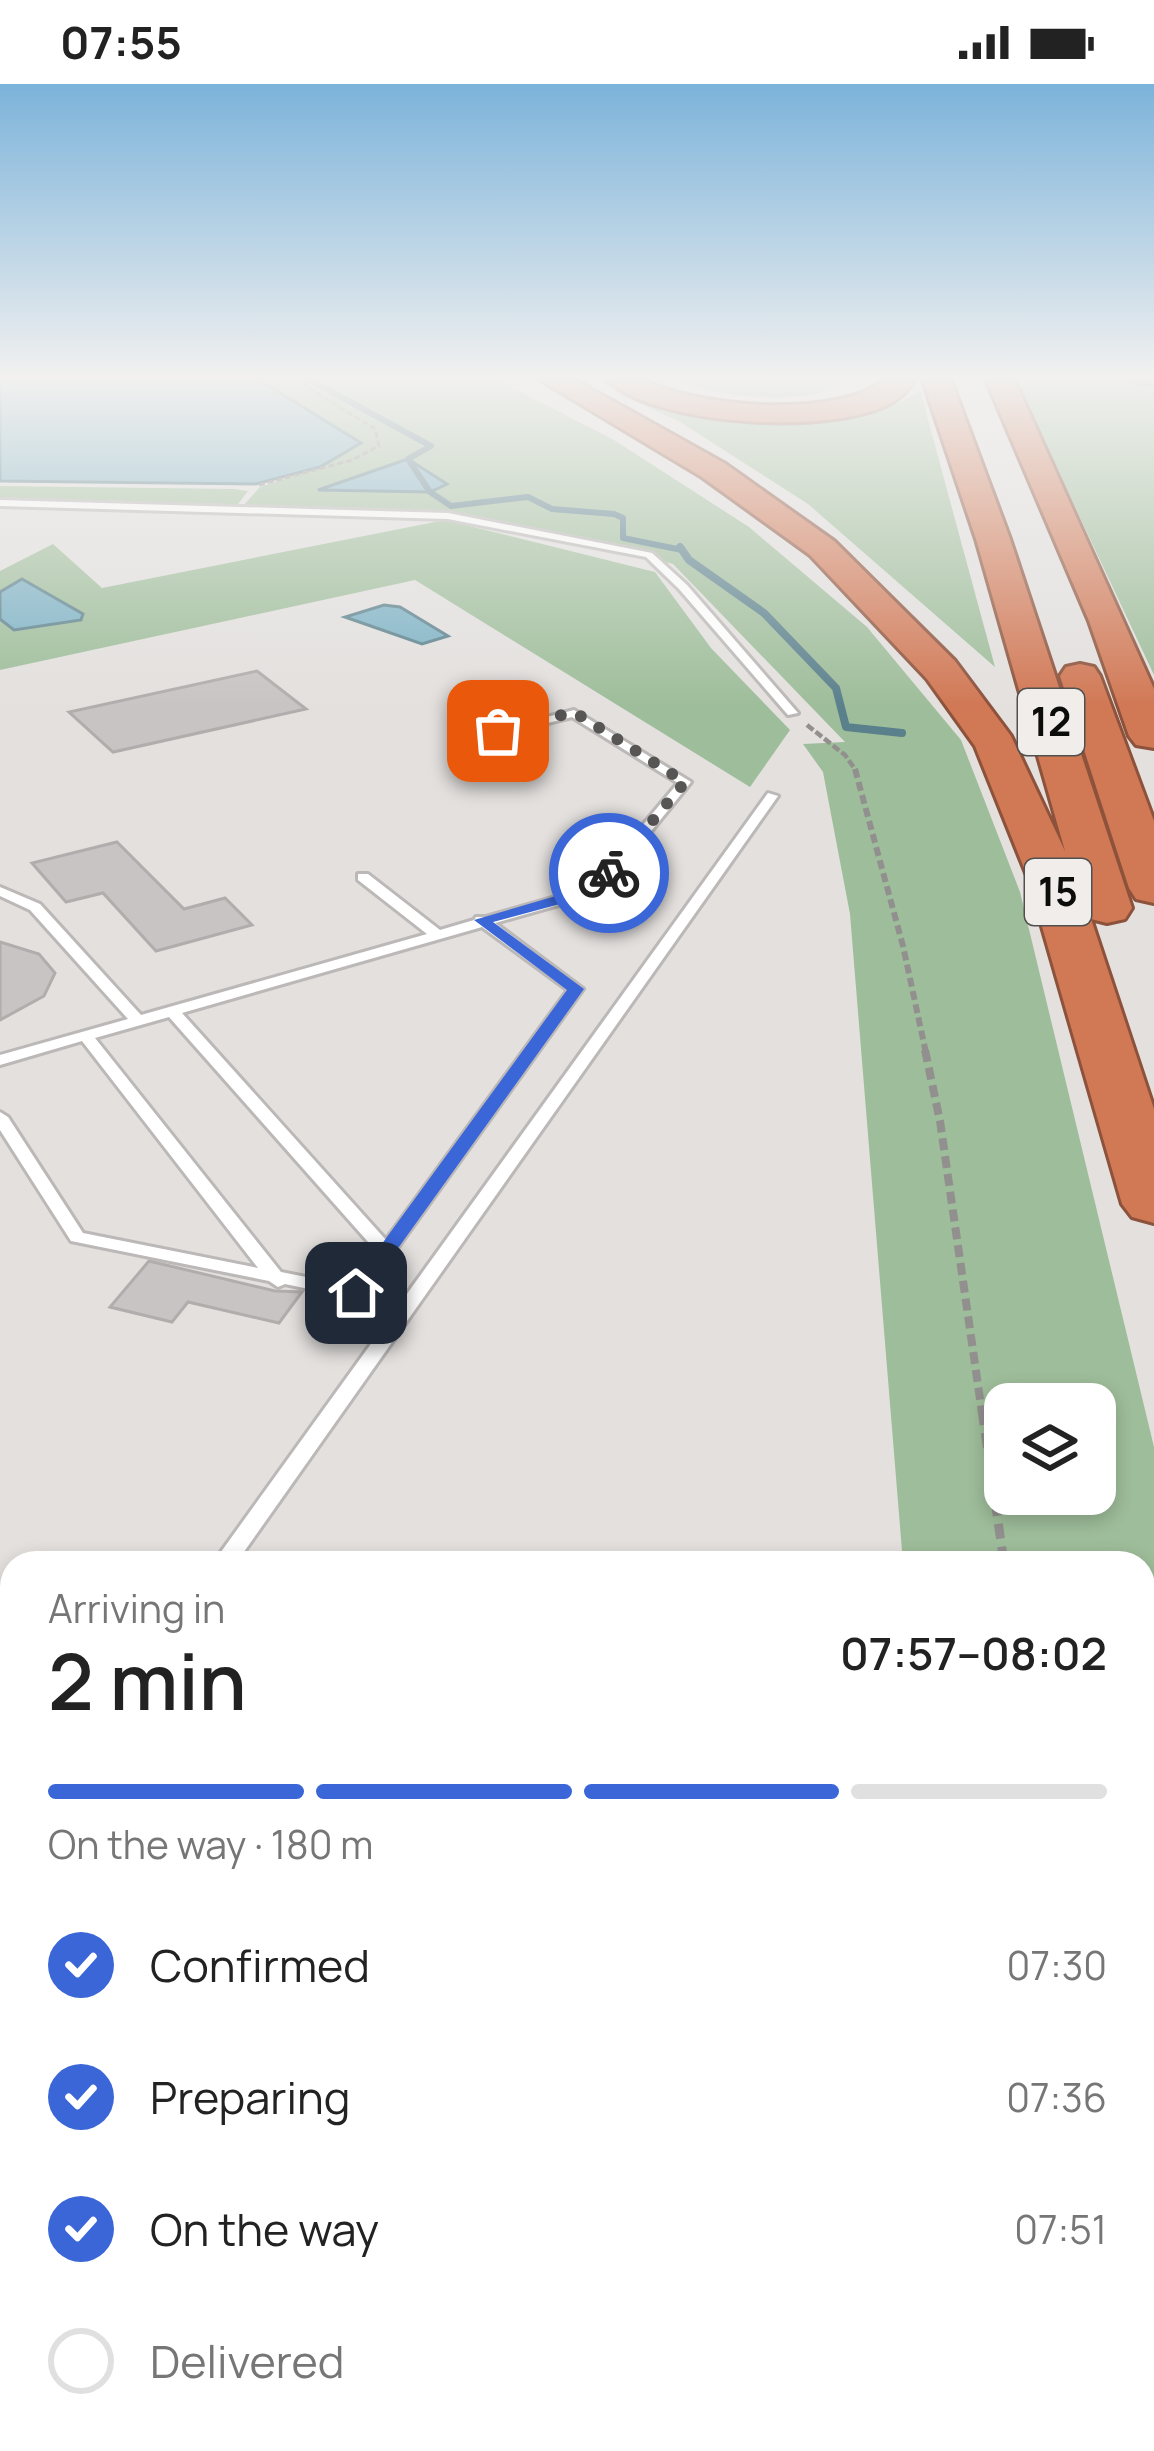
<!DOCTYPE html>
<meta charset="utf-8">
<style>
body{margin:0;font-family:Manrope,sans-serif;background:#f6f6f6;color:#222;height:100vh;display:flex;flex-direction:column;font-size:45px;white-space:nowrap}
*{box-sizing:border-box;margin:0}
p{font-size:39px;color:#767676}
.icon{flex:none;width:66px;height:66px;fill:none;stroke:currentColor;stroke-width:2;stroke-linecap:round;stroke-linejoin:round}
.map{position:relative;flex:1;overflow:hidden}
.drawer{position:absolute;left:0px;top:1467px;width:1155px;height:900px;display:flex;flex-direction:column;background:#fff;border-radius:36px 36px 0 0;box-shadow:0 6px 18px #0003}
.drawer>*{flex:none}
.controls{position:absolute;left:984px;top:1299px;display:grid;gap:24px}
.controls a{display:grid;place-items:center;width:132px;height:132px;border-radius:24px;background:#fff;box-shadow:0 6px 18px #0003;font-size:60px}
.pin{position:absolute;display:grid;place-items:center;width:102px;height:102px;color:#fff;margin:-51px;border-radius:24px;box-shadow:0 6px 18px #0006}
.courier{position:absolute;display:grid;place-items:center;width:120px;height:120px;margin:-60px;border:9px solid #3a66d7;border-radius:50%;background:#fff;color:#222;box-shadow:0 3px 15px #0007}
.head em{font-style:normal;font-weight:600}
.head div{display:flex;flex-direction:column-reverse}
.head{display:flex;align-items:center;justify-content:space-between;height:204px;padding:0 48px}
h1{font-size:78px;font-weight:600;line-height:90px}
.bar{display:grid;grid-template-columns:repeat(4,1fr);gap:18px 12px;align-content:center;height:144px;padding:0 48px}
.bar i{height:15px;border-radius:9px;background:#e0e0e0}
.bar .on{background:#3a66d7}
.bar p{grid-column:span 4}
ol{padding:0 48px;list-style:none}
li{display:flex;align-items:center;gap:36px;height:132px}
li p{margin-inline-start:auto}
li .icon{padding:12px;border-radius:50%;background:#3a66d7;color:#fff;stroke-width:4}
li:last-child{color:#767676}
li i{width:66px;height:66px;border:6px solid #e0e0e0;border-radius:50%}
.status{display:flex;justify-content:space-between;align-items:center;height:84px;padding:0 60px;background:#fff;direction:ltr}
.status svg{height:33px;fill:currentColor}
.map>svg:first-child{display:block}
.green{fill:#9ebd9a;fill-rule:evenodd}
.water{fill:#7bb1c4;stroke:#5a808c;stroke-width:3}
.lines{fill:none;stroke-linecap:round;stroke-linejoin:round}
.stream-far1{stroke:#5a808c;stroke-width:6}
.stream{stroke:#5a808c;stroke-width:8}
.building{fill:#c7c4c3;stroke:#b0adac;stroke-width:3}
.lane-casing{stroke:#bbb8b7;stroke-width:6}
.secondary-casing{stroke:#bbb8b7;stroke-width:6}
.highway-casing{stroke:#8c523b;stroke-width:6}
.path-far5{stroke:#92908e;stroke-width:3;stroke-dasharray:6 3;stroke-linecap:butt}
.path-far4{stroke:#92908e;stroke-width:4.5;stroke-dasharray:8 3;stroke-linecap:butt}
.path-far3{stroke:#92908e;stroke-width:6;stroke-dasharray:9 4.5;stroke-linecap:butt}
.path-far2{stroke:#92908e;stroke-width:8;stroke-dasharray:12 6;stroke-linecap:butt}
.path-far1{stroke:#92908e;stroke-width:9;stroke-dasharray:15 8;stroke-linecap:butt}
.path{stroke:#92908e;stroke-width:12;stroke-dasharray:20 9;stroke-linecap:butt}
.lane{fill:#fff;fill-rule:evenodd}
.secondary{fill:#f1d6cc;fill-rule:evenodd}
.highway{fill:#d17855;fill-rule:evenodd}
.route{fill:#3a66d7}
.done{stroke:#575655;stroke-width:12;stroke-dasharray:0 21.6}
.labels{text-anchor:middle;stroke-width:9;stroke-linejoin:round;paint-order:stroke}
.shield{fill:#f0edeb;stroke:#50504e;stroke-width:3}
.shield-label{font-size:39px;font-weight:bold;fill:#0c0c0b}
</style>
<div class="status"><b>07:55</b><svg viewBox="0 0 49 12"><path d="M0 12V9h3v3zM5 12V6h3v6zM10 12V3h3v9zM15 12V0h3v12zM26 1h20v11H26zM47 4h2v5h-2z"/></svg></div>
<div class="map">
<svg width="1154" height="2367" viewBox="0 0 1154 2367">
<rect width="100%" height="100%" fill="#e3e0de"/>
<g class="green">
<path d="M251,291h237l126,65 135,87 118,100 94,113 59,152 134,555v1004h-380l-11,-12h380v-876h-240l-53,-649 -27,-142 -20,-28 42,-2 -172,-178 -141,-37 -80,-13 -209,-8 17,-19 60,-20 40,-24zM1005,1320h90v90h-90z"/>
<path d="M848,291c-34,41 -146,17 -191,2z"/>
<polygon points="1013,291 1154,296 1154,591"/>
<path d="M920,306l75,277 -187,-163 -128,-82 -68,-31c86,21 231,56 308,-1z"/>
<polygon points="0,402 234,405 248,407 236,423 0,417"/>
<polygon points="445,436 655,488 711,564 790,646 750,703 415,496 0,586 0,487 53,460 102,504"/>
<polygon points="0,1963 12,1971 12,2264 0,2233"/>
<polygon points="47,2355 555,2355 572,2367 52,2367"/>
</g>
<g class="water">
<polygon points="0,291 251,291 361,359 320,383 256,400 0,397"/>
<polygon points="408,375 447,400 430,408 318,406"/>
<polygon points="22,495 83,530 81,536 14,546 0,535 0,508"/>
<polygon points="384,521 400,523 448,552 422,560 345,533"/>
</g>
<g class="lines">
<polyline class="stream-far1" points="301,291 431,362 408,375 430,408 451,422 528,413 552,425 614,430 623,434 623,454 682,466"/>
<polyline class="stream" points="680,463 689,476 764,529 836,604 846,643 902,649"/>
</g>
<g class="building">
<polygon points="257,587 306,625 113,668 69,628"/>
<polygon points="117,758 184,825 225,814 252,841 156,867 103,809 66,818 32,779"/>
<polygon points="0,858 39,870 55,889 44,912 0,936"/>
<polygon points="149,1177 275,1207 302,1208 279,1239 188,1218 172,1238 110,1223"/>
</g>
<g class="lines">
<defs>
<g id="lane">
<polygon points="0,416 448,429 652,469 687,501 798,629 788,631 679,505 646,473 448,435 0,422"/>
<path d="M574,626l117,72 -90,111 -106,30 88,66 -221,308 -6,2 -71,-15 -7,3 -9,-6 -198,-40 -71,-111v-18l8,5 75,116 175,35 -176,-227 -82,24v-10l128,-36 -98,-109 -30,-14v-9l40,17 101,111 286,-81 -69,-54v-6h10l72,56 34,-10 2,-3h10l105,-30 87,-104 -106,-66 -112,28 -6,-4zM482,843l86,63 -182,250 -204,-227zM169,933l208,235 -26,34 -70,-14 -186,-234z"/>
<polygon points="768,709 778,712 236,1479 213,1479"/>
<polygon points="0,2340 11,2345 12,2355 15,2355 20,2367 0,2367"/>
</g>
<g id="secondary">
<polygon points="0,1890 12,1895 12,1969 0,1964"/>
<polygon points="586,2355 685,2355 690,2367 591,2367"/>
</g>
<g id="highway">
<polygon points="532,291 566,291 724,379 834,457 955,577 1011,652 1065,767 976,455 921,291 949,291 1010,455 1132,824 1125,835 1107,839 1091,835 1154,1025 1154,1139 1132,1133 1122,1120 1028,794 975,662 927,595 810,471 702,393"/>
<path d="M635,291c49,33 212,47 254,0h29c-5,7 -11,17 -18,22 -51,42 -254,30 -296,-21z"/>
<polygon points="984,291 1012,291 1154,605 1154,664 1136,661 1129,652 1089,537"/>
<polygon points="1127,291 1154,291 1154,300 1131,297"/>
<polygon points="1080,580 1094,583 1100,592 1154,737 1154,819 1136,815 1129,804 1060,592 1066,583"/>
</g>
</defs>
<use href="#lane" class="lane-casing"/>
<use href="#secondary" class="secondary-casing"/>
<use href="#highway" class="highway-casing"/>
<polyline class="path-far5" points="259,401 352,376 379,362 375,345 288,291"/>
<polyline class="path-far4" points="807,641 845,671 857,688"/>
<polyline class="path-far3" points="855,685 903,862 926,969"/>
<polyline class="path-far2" points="925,966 940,1037 982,1329"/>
<polyline class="path-far1" points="982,1326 1004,1479"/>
<polyline class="path" points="961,2355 978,2367"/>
<use href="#lane" class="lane"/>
<use href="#secondary" class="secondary"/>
<use href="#highway" class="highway"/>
</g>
<linearGradient id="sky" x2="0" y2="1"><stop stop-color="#7cb3da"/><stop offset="0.47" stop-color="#f2f1f0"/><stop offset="1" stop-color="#f2f1f0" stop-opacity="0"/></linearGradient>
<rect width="1154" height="623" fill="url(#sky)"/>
<polygon class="route" points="604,786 617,789 601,809 493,838 584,905 363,1213 349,1213 349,1205 567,906 474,836 590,802"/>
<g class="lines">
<polyline class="done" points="498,647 574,628 685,698 609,789"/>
</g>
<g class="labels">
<g class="shield">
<rect x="1018" y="605" width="66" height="66" rx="9"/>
<rect x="1025" y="775" width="66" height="66" rx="9"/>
</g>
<g class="shield-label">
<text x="1051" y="652">12</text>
<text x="1058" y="822">15</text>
</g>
</g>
</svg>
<div class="controls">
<a><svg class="icon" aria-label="layers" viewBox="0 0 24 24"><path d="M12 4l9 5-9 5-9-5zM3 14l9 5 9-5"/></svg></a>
</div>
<div class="pin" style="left:498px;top:647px;background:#ea580c"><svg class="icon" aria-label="bag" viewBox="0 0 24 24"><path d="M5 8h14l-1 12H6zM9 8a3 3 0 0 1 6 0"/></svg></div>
<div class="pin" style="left:356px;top:1209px;background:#1f2937"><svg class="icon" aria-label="home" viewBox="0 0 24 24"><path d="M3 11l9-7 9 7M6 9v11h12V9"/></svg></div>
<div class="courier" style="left:609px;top:789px"><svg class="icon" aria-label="bike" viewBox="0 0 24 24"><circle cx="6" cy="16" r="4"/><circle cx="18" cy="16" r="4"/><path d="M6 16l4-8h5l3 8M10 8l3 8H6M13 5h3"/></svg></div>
<section class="drawer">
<div class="head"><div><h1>2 min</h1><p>Arriving in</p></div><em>07:57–08:02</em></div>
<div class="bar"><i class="on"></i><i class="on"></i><i class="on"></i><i></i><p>On the way · 180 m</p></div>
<ol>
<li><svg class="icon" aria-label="check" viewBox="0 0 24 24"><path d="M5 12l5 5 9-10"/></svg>Confirmed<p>07:30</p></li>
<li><svg class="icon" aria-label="check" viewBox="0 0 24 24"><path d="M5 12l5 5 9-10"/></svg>Preparing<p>07:36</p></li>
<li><svg class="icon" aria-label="check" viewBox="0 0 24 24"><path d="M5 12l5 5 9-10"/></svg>On the way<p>07:51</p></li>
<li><i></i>Delivered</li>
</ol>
</section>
</div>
